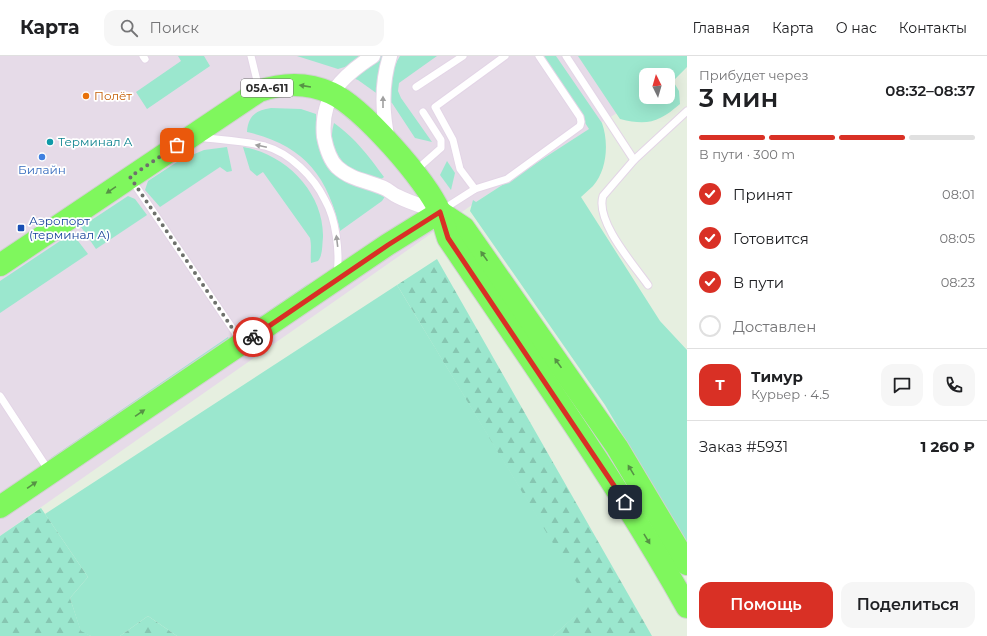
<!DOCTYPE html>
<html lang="ru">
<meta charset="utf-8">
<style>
body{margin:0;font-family:Montserrat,sans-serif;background:#f6f6f6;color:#202124;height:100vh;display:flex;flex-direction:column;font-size:15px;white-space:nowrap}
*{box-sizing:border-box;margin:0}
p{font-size:13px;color:#757577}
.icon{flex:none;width:22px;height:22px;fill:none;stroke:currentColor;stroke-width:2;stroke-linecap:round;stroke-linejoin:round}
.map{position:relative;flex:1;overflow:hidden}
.side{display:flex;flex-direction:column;background:#fff;width:300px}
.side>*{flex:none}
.needle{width:26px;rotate:355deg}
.buttons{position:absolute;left:639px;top:12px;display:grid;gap:8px}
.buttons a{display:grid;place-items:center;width:36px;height:36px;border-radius:8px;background:#fff;box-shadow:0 4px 16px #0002;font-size:20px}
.pin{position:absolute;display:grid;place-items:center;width:34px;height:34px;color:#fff;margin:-17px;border-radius:8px;box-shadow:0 2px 6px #0006}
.courier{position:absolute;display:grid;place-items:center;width:40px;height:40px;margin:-20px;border:3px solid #d93025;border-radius:50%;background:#fff;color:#222;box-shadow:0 1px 5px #0007}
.headline em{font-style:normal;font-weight:600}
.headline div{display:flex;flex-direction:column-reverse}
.headline{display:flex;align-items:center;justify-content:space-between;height:68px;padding:0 12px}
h1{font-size:26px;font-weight:600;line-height:30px}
.bar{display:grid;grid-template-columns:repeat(4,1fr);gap:6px 4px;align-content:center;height:48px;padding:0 12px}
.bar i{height:5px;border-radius:3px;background:#e0e0e0}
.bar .selected{background:#d93025}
.bar p{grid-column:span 4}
.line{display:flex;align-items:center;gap:10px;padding:0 12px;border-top:1px solid #e0e0e0}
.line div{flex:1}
.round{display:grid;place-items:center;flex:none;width:42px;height:42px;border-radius:12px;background:#f6f6f6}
ol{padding:0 12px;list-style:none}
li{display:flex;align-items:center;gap:12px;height:44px}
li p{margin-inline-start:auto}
li .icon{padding:4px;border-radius:50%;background:#d93025;color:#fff;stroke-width:4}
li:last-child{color:#757577}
li i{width:22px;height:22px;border:2px solid #e0e0e0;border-radius:50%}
.action{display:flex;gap:8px;margin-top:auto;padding:8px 12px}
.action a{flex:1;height:46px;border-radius:12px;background:#d93025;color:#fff;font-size:16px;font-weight:600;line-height:46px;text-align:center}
.action a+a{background:#f6f6f6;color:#202124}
header{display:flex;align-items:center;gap:24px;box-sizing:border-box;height:56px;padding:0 20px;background:#fff;border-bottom:1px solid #e0e0e0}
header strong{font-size:19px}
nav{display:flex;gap:22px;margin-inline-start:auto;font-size:14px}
.search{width:280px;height:36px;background:#f6f6f6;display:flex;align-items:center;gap:10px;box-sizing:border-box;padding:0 14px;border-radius:12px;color:#757577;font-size:15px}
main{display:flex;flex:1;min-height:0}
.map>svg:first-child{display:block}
.airport{fill:#e6dbe8}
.grass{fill:#9be7ce;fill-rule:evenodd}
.forest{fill:url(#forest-firs)}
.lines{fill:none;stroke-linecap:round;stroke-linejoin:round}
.service-casing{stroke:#e3d5e6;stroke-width:9}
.minor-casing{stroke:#e3d5e6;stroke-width:16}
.primary-casing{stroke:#d1d1d1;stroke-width:24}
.service{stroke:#fff;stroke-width:7}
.minor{stroke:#fff;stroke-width:14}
.primary{stroke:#7ff75d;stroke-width:22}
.oneway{fill:#569245}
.oneway2{fill:#a0a0a0}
.done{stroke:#6e716c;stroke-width:4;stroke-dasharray:0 7.2}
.route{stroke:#d93025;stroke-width:5}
.food-dot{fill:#e8710a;stroke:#fff;stroke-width:1.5}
.culture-dot{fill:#0f9aa8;stroke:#fff;stroke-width:1.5}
.shop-dot{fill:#3f7fe0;stroke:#fff;stroke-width:1.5}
.transit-dot{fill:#1a4fb4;stroke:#fff;stroke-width:1.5}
.labels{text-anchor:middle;stroke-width:3.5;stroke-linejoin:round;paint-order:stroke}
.shield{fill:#fff;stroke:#6c6c6c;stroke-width:1}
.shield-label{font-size:11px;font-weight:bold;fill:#2d2d2d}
.food-label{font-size:12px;fill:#c56008;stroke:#fff;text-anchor:start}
.culture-label{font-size:12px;fill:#0d838f;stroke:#fff;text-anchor:start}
.shop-label{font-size:12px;fill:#366cbe;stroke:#fff}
.transit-label{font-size:12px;fill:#164399;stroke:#fff;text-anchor:start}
</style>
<header>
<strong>Карта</strong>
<div class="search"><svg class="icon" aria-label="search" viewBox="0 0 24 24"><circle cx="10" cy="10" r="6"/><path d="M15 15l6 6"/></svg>Поиск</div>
<nav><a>Главная</a><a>Карта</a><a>О нас</a><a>Контакты</a></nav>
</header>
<main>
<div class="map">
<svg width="687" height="580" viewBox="0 0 687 580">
<defs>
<pattern id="forest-firs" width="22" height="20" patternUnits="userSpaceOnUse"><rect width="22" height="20" fill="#9be7ce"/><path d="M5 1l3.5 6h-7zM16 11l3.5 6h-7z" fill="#86c6b1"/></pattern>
</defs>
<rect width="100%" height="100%" fill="#e6efe0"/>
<polygon class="airport" points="0,0 687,0 687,11 668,19 646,19 646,40 590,73 479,144 0,480"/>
<g class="grass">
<polygon points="178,0 204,0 210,10 147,53 136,36 181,5"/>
<polygon points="297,0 362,0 348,10 338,13"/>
<polygon points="380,0 385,0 379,39 358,24 350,21"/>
<path d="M400,0h37l-38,27 -1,8 3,7 31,44 -17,-4 -23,-35 -3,-1c1,-17 2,-32 11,-46z"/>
<path d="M542,0h14l46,67c7,20 5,47 -9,63 -4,4 -8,7 -12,11l79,124 27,29v194l-82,-139 -135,-194 3,-11 3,2 113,-73z"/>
<path d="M578,0h109v11l-14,14 6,10 1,13c-21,18 -32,22 -60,15zM646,19h22v22h-22z"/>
<path d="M271,52l30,1 15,5v20l3,12 28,36 39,13 -4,6 -42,30c-12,-56 -37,-86 -93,-99 1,-17 10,-22 24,-24z"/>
<path d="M334,67c22,16 33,31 50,54l-4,3c-28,-5 -56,-24 -46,-57z"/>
<polygon points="227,91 232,115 227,116 220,111 160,151 145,134 148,125 180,104 204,94"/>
<path d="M243,91c43,7 81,46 80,90 -1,8 0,18 -5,24l-7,2c-1,-9 1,-16 -1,-25l-47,-66 -6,4 -7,-6z"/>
<polygon points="447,105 455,117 451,134 440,119"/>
<polygon points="128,140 135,143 147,159 96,193 81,171"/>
<polygon points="72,177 88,198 0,257 0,225"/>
<polygon points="308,228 306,231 244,275 242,273"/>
<polygon points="397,229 590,547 553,580 177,580 148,560 120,580 91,580 81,576 70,542 88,521 45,458"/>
<polygon points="228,281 230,284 54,406 51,402"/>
</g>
<g class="forest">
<polygon points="437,203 652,580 553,580 589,547 397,229"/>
<polygon points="41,452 88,521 70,542 81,575 91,580 0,580 0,480"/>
<polygon points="148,560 177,580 120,580"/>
</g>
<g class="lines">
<defs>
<g id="service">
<polyline points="143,0 145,3"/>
<polyline points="251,0 259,33"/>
<polyline points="566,0 634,104"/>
<polyline points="416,31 463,0"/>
<path d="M198,81c22,3 46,4 67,9 25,7 49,31 60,54 11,19 15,52 12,74"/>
<polyline points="415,115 441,92 441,84 423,56"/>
<polyline points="131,123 241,285"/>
<polyline points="475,133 460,113 453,84 435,51 505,0"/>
<polyline points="442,154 475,133 507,123 580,70 581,66 580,61 539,0"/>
<path d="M648,229c-15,-21 -53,-64 -45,-89l31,-36 53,-49"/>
<polyline points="0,340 49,415"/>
</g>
<g id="minor">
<path d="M373,0c-31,20 -53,41 -49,81 2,10 6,23 13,30 14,13 31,14 47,21 5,2 8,6 13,8 13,7 28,11 43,16"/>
<path d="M388,84c-6,-28 -7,-56 2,-84"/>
</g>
<g id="primary">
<polyline points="440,156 464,172 617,391 687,508"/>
<path d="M0,209l259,-174c24,-8 48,-9 72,2 31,14 95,87 109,119 3,8 5,17 8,26 82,122 167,241 239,369"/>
<polyline points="0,451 387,189 440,156"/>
</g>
</defs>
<use href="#service" class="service-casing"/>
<use href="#minor" class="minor-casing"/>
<use href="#primary" class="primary-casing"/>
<use href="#service" class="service"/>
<use href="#minor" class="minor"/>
<use href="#primary" class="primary"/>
</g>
<defs><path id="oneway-solid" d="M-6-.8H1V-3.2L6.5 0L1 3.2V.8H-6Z"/></defs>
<g class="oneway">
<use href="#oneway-solid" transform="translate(305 30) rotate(-171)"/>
<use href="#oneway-solid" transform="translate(111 134) rotate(146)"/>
<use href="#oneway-solid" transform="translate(484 200) rotate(-125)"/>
<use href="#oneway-solid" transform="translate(558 307) rotate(-125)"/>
<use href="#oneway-solid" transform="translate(140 357) rotate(-34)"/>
<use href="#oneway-solid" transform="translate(631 414) rotate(-121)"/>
<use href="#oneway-solid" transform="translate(32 429) rotate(-35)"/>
<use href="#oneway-solid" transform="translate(647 483) rotate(59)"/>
</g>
<g class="oneway2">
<use href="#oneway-solid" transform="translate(383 46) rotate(-90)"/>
<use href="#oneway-solid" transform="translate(261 90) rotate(-168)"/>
<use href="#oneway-solid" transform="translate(337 185) rotate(-97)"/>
</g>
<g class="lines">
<polyline class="done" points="177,89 130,121 243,288 253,281"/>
<polyline class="route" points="253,281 388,189 440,156 448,182 625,446"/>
</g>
<circle class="food-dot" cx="86" cy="40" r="4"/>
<circle class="culture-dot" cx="50" cy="86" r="4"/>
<circle class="shop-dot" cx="42" cy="101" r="4"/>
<rect class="transit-dot" x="17" y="168" width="8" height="8" rx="2"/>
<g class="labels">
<rect class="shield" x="241" y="23" width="52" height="18" rx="3"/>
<g class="shield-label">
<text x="267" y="36">05А-611</text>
</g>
<g class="food-label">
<text x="94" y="44">Полёт</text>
</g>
<g class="culture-label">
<text x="58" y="90">Терминал А</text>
</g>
<g class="shop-label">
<text x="42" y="118">Билайн</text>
</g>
<g class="transit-label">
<text x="29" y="169">Аэропорт<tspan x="29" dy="14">(терминал А)</tspan></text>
</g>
</g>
</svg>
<div class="buttons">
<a><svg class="needle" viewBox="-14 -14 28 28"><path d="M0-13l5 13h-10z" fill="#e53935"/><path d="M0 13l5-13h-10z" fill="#757577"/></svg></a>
</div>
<div class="pin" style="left:177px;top:89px;background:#ea580c"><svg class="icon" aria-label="bag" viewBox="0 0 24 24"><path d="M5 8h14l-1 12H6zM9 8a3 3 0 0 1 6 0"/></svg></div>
<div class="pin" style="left:625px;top:446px;background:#1f2937"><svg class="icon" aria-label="home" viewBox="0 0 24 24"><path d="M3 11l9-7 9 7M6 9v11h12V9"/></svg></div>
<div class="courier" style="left:253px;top:281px"><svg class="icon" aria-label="bike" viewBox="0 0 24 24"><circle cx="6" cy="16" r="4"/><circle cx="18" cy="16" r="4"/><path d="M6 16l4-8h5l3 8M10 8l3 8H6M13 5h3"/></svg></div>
</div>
<section class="side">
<div class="headline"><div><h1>3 мин</h1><p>Прибудет через</p></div><em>08:32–08:37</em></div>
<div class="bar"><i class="selected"></i><i class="selected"></i><i class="selected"></i><i></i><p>В пути · 300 m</p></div>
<ol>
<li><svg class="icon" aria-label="check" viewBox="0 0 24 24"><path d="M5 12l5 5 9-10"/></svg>Принят<p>08:01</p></li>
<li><svg class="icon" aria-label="check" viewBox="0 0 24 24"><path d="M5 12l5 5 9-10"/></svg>Готовится<p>08:05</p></li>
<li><svg class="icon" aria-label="check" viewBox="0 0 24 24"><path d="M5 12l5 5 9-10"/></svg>В пути<p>08:23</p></li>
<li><i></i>Доставлен</li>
</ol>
<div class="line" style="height:72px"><b class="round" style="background:#d93025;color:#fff">Т</b><div><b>Тимур</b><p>Курьер · 4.5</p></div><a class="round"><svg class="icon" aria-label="chat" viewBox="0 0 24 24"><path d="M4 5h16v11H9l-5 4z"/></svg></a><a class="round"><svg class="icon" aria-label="phone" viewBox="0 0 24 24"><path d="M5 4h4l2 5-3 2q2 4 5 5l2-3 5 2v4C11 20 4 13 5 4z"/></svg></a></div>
<div class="line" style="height:52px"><div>Заказ #5931</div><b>1 260 ₽</b></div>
<div class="action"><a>Помощь</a><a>Поделиться</a></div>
</section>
</main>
